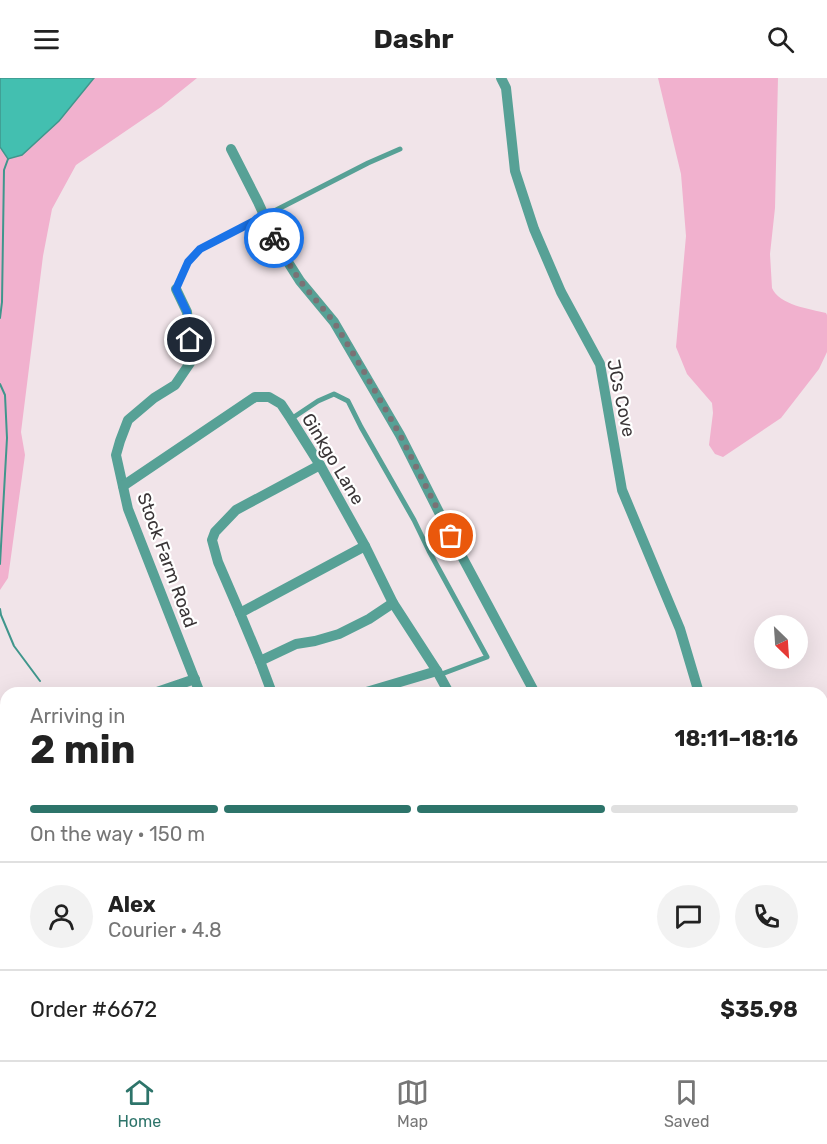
<!DOCTYPE html>
<meta charset="utf-8">
<style>
body{margin:0;font-family:Rubik,sans-serif;background:#f2f2f2;color:#222;height:100vh;display:flex;flex-direction:column;font-size:22px;white-space:nowrap}
*{box-sizing:border-box;margin:0}
p{font-size:20px;color:#767676}
.icon{flex:none;width:33px;height:33px;fill:none;stroke:currentColor;stroke-width:2;stroke-linecap:round;stroke-linejoin:round}
.map{position:relative;flex:1;overflow:hidden}
.drawer{position:absolute;left:0px;top:609px;width:828px;height:374px;display:flex;flex-direction:column;background:#fff;border-radius:18px 18px 0 0;box-shadow:0 6px 24px #0002}
.drawer>*{flex:none}
.needle{width:39px;rotate:155deg}
.fabs{position:absolute;left:754px;top:537px;display:grid;gap:12px}
.fabs a{display:grid;place-items:center;width:54px;height:54px;border-radius:50%;background:#fff;box-shadow:0 6px 24px #0002;font-size:30px}
.pin{position:absolute;display:grid;place-items:center;width:51px;height:51px;color:#fff;margin:-26px;border:3px solid #fff;border-radius:50%;box-shadow:0 2px 6px #0007}
.courier{position:absolute;display:grid;place-items:center;width:60px;height:60px;margin:-30px;border:4px solid #1a73e8;border-radius:50%;background:#fff;color:#222;box-shadow:0 2px 8px #0007}
.summary em{font-style:normal;font-weight:700}
.summary div{display:flex;flex-direction:column-reverse}
.summary{display:flex;align-items:center;justify-content:space-between;height:102px;padding:0 30px}
h1{font-size:39px;font-weight:700;line-height:45px}
.bar{display:grid;grid-template-columns:repeat(4,1fr);gap:9px 6px;align-content:center;height:72px;padding:0 30px}
.bar i{height:8px;border-radius:4px;background:#e0e0e0}
.bar .active{background:#2d746a}
.bar p{grid-column:span 4}
.line{display:flex;align-items:center;gap:15px;padding:0 30px;border-top:2px solid #e0e0e0}
.line div{flex:1}
.round{display:grid;place-items:center;flex:none;width:63px;height:63px;border-radius:32px;background:#f2f2f2}
header{display:flex;justify-content:space-between;align-items:center;height:78px;padding:0 30px;background:#fff;font-size:27px;font-weight:700}
.tab-bar{display:flex;justify-content:space-around;align-items:center;height:84px;border-top:2px solid #e0e0e0;background:#fff;font-size:16px;color:#767676}
.tab-bar a{display:grid;justify-items:center;gap:3px}
.tab-bar .active{color:#2d746a}
.map>svg:first-child{display:block}
.built{fill:#ead5de}
.green{fill:#f1b1ce}
.water{fill:#43bfb0;stroke:#40968c;stroke-width:1.5}
.lines{fill:none;stroke-linecap:round;stroke-linejoin:round}
.stream{stroke:#40968c;stroke-width:2}
.lane{stroke:#57a196;stroke-width:5}
.street{stroke:#57a196;stroke-width:10}
.primary{stroke:#21574f;stroke-width:15}
.done{stroke:#7a7275;stroke-width:6;stroke-dasharray:0 10.8}
.route{stroke:#1a73e8;stroke-width:8}
.labels{text-anchor:middle;stroke-width:4.5;stroke-linejoin:round;paint-order:stroke}
.street-label{font-size:18px;fill:#3a3537;stroke:#fff}
</style>
<header><svg class="icon" aria-label="menu" viewBox="0 0 24 24"><path d="M4 6h16M4 12h16M4 18h16"/></svg>Dashr<svg class="icon" aria-label="search" viewBox="0 0 24 24"><circle cx="10" cy="10" r="6"/><path d="M15 15l6 6"/></svg></header>
<div class="map">
<svg width="827" height="982" viewBox="0 0 827 982">
<rect width="100%" height="100%" fill="#f1e4e9"/>
<g class="built">
<polygon points="6,884 6,953 0,955 0,886"/>
<polygon points="30,977 123,977 102,982 32,982"/>
</g>
<g class="green">
<polygon points="94,0 197,0 161,29 76,87 52,131 43,178 21,354 25,377 8,500 0,512 0,69 8,81 59,43"/>
<path d="M658,0h120l-3,130 -5,46 2,34c7,17 38,21 54,25l1,2v37l-8,17 -38,49 -58,39 -8,-3 -6,-9 4,-32 -1,-10 -25,-29 -11,-27 10,-111 -5,-62z"/>
</g>
<polygon class="water" points="0,0 94,0 59,43 22,77 8,81 0,69"/>
<g class="lines">
<g class="stream">
<polyline points="0,240 2,224 4,92 8,81"/>
<polyline points="0,306 5,317 7,360 0,486"/>
<polyline points="0,531 1,537 14,568 40,603"/>
</g>
<g class="lane">
<polyline points="176,211 188,184 200,171 368,85 400,71"/>
<polyline points="291,341 318,323 334,316 348,323 361,349 414,442 429,473 487,579 439,597"/>
<polyline points="0,940 6,939"/>
<polyline points="39,982 46,976"/>
</g>
<g class="street">
<polyline points="501,0 506,10 515,93 534,151 561,214 600,286 622,412 680,551 699,615"/>
<polyline points="231,71 258,124 279,170 300,203 334,244 400,357 451,458 535,615"/>
<polyline points="176,211 187,234 190,262 190,285 175,307 154,320 128,342 120,363 116,377 128,431 200,615"/>
<polyline points="123,408 255,319 269,319 281,326 291,341 320,387 365,468 393,525 437,593 449,615"/>
<polyline points="240,535 218,484 212,462 215,454 236,432 320,387"/>
<polyline points="260,583 296,566 315,563 339,556 369,541 393,525"/>
<polyline points="154,615 195,601"/>
<polyline points="272,615 260,583 240,535 365,468"/>
<polyline points="363,615 437,593"/>
<polyline points="822,801 827,800"/>
<polyline points="0,874 6,905"/>
<polyline points="25,976 26,982"/>
<polyline points="565,976 566,982"/>
<polyline points="137,982 155,976"/>
</g>
<g class="primary">
<polyline points="822,660 827,659"/>
<polyline points="0,873 6,871"/>
</g>
</g>
<g class="lines">
<polyline class="done" points="274,160 279,170 300,203 334,244 363,292 400,357 451,458"/>
<polyline class="route" points="190,262 187,234 176,211 188,184 200,171 264,138 274,160"/>
</g>
<g class="labels">
<g class="street-label">
<text transform="translate(621 320) rotate(78)" y="6">JCs Cove</text>
<text transform="translate(333 381) rotate(59)" y="6">Ginkgo Lane</text>
<text transform="translate(167 482) rotate(70)" y="6">Stock Farm Road</text>
</g>
</g>
</svg>
<div class="fabs">
<a><svg class="needle" viewBox="-14 -14 28 28"><path d="M0-13l5 13h-10z" fill="#e53935"/><path d="M0 13l5-13h-10z" fill="#767676"/></svg></a>
</div>
<div class="pin" style="left:451px;top:458px;background:#ea580c"><svg class="icon" aria-label="bag" viewBox="0 0 24 24"><path d="M5 8h14l-1 12H6zM9 8a3 3 0 0 1 6 0"/></svg></div>
<div class="pin" style="left:190px;top:262px;background:#1f2937"><svg class="icon" aria-label="home" viewBox="0 0 24 24"><path d="M3 11l9-7 9 7M6 9v11h12V9"/></svg></div>
<div class="courier" style="left:274px;top:160px"><svg class="icon" aria-label="bike" viewBox="0 0 24 24"><circle cx="6" cy="16" r="4"/><circle cx="18" cy="16" r="4"/><path d="M6 16l4-8h5l3 8M10 8l3 8H6M13 5h3"/></svg></div>
<section class="drawer">
<div class="summary"><div><h1>2 min</h1><p>Arriving in</p></div><em>18:11–18:16</em></div>
<div class="bar"><i class="active"></i><i class="active"></i><i class="active"></i><i></i><p>On the way · 150 m</p></div>
<div class="line" style="height:108px"><a class="round"><svg class="icon" aria-label="person" viewBox="0 0 24 24"><circle cx="12" cy="8" r="4"/><path d="M4 21q1-7 8-7t8 7"/></svg></a><div><b>Alex</b><p>Courier · 4.8</p></div><a class="round"><svg class="icon" aria-label="chat" viewBox="0 0 24 24"><path d="M4 5h16v11H9l-5 4z"/></svg></a><a class="round"><svg class="icon" aria-label="phone" viewBox="0 0 24 24"><path d="M5 4h4l2 5-3 2q2 4 5 5l2-3 5 2v4C11 20 4 13 5 4z"/></svg></a></div>
<div class="line" style="height:78px"><div>Order #6672</div><b>$35.98</b></div>
</section>
</div>
<nav class="tab-bar">
<a class="active"><svg class="icon" aria-label="home" viewBox="0 0 24 24"><path d="M3 11l9-7 9 7M6 9v11h12V9"/></svg>Home</a>
<a><svg class="icon" aria-label="map" viewBox="0 0 24 24"><path d="M3 6l6-2 6 2 6-2v14l-6 2-6-2-6 2zM9 4v14M15 6v14"/></svg>Map</a>
<a><svg class="icon" aria-label="saved" viewBox="0 0 24 24"><path d="M7 4h10v16l-5-4-5 4z"/></svg>Saved</a>
</nav>
